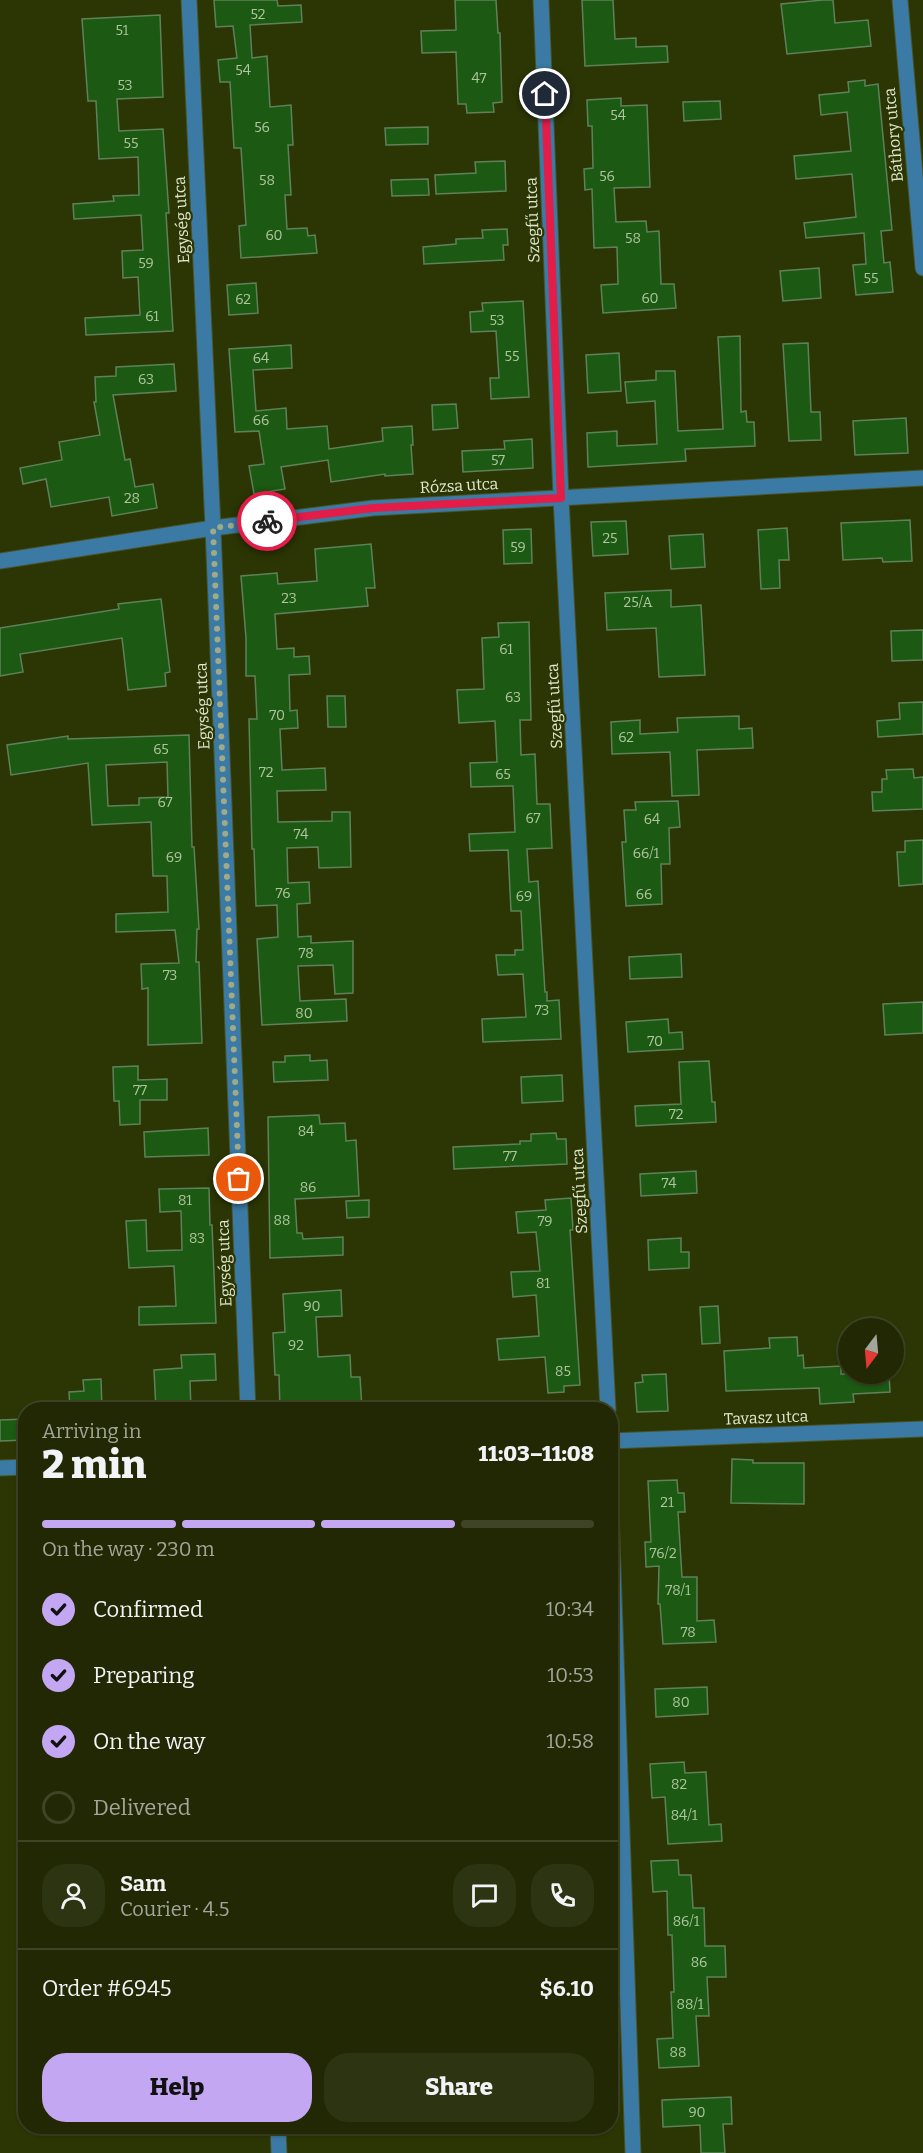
<!DOCTYPE html>
<meta charset="utf-8">
<style>
body{margin:0;font-family:Bitter,serif;background:#2d3412;color:#f1f3f6;height:100vh;display:flex;flex-direction:column;font-size:22px;white-space:nowrap}
*{box-sizing:border-box;margin:0}
p{font-size:20px;color:#a2a69a}
.icon{flex:none;width:33px;height:33px;fill:none;stroke:currentColor;stroke-width:2;stroke-linecap:round;stroke-linejoin:round}
.map{position:relative;flex:1;overflow:hidden}
.sheet{position:absolute;left:18px;top:1402px;width:600px;height:732px;display:flex;flex-direction:column;background:#212803;border-radius:24px;box-shadow:0 2px 4px #0004,0 0 0 2px #3e4425}
.sheet>*{flex:none}
.needle{width:39px;rotate:196deg}
.fabs{position:absolute;left:838px;top:1318px;display:grid;gap:12px}
.fabs a{display:grid;place-items:center;width:66px;height:66px;border-radius:50%;background:#212803;box-shadow:0 2px 4px #0004,0 0 0 2px #3e4425;font-size:30px}
.pin{position:absolute;display:grid;place-items:center;width:51px;height:51px;color:#fff;margin:-26px;border:3px solid #fff;border-radius:50%;box-shadow:0 2px 6px #0007}
.courier{position:absolute;display:grid;place-items:center;width:60px;height:60px;margin:-30px;border:4px solid #e11d48;border-radius:50%;background:#fff;color:#222;box-shadow:0 2px 8px #0007}
.summary em{font-style:normal;font-weight:800}
.summary div{display:flex;flex-direction:column-reverse}
.summary{display:flex;align-items:center;justify-content:space-between;height:102px;padding:0 24px}
h1{font-size:39px;font-weight:800;line-height:45px}
.bar{display:grid;grid-template-columns:repeat(4,1fr);gap:9px 6px;align-content:center;height:72px;padding:0 24px}
.bar i{height:8px;border-radius:4px;background:#3e4425}
.bar .selected{background:#c3a7f2}
.bar p{grid-column:span 4}
.line{display:flex;align-items:center;gap:15px;padding:0 24px;border-top:2px solid #3e4425}
.line div{flex:1}
.round{display:grid;place-items:center;flex:none;width:63px;height:63px;border-radius:24px;background:#2d3412}
ol{padding:0 24px;list-style:none}
li{display:flex;align-items:center;gap:18px;height:66px}
li p{margin-inline-start:auto}
li .icon{padding:6px;border-radius:50%;background:#c3a7f2;color:#111;stroke-width:4}
li:last-child{color:#a2a69a}
li i{width:33px;height:33px;border:3px solid #3e4425;border-radius:50%}
.primary-button{display:flex;gap:12px;margin-top:auto;padding:12px 24px}
.primary-button a{flex:1;height:69px;border-radius:24px;background:#c3a7f2;color:#111;font-size:24px;font-weight:800;line-height:69px;text-align:center}
.primary-button a+a{background:#2d3412;color:#f1f3f6}
.map>svg:first-child{display:block}
.building{fill:#1c5912;stroke:#5f815a;stroke-width:1.5;fill-rule:evenodd}
.lines{fill:none;stroke-linecap:round;stroke-linejoin:round}
.minor-casing{stroke:#495224;stroke-width:17}
.minor{stroke:#3a7aa5;stroke-width:15}
.done{stroke:#a1aa87;stroke-width:6;stroke-dasharray:0 10.8}
.route{stroke:#e11d48;stroke-width:8}
.labels{text-anchor:middle;stroke-width:4.5;stroke-linejoin:round;paint-order:stroke}
.number-label{font-size:14px;fill:#afc49f}
.street-label{font-size:16px;fill:#e0e8ce;stroke:#2c3604}
</style>
<div class="map">
<svg width="923" height="2153" viewBox="0 0 923 2153">
<rect width="100%" height="100%" fill="#2c3604"/>
<g class="building">
<polygon points="214,0 277,0 278,6 301,5 302,22 250,25 252,58 267,56 270,107 291,105 293,145 288,145 291,195 285,195 287,229 307,228 308,236 315,235 317,253 241,258 239,226 246,225 241,148 234,148 230,82 220,82 218,60 237,58 233,26 216,27"/>
<polygon points="455,0 496,0 498,33 500,33 502,102 493,103 494,112 467,113 466,104 458,104 456,52 422,53 421,31 456,30"/>
<polygon points="582,0 613,0 615,39 636,38 636,47 667,46 668,62 585,66"/>
<polygon points="823,0 833,0 835,23 868,20 871,46 787,54 781,4"/>
<polygon points="160,15 163,97 117,99 119,131 163,129 169,213 166,213 173,331 86,335 85,318 140,315 138,277 123,278 122,251 143,250 141,215 74,219 73,204 114,201 113,196 139,195 138,157 99,159 96,101 88,101 82,19"/>
<polygon points="865,80 865,86 878,84 892,230 881,231 884,263 890,262 893,292 856,295 853,265 866,264 864,233 806,238 804,223 856,217 852,174 796,179 794,156 851,151 847,112 821,115 819,95 849,92 848,82"/>
<polygon points="621,98 621,106 647,105 650,187 614,188 616,222 646,221 647,232 659,231 661,284 674,284 676,308 603,313 601,285 618,284 617,247 594,248 592,189 585,190 584,169 593,168 592,126 588,126 587,100"/>
<polygon points="720,101 721,119 684,121 683,102"/>
<polygon points="428,127 428,144 386,145 385,128"/>
<polygon points="505,161 506,191 436,194 435,175 476,173 475,162"/>
<polygon points="428,179 429,195 392,196 391,180"/>
<polygon points="507,229 508,245 503,245 504,260 424,264 423,247 456,244 456,239 483,238 482,230"/>
<polygon points="819,268 821,298 783,301 780,271"/>
<polygon points="256,283 258,313 229,315 227,285"/>
<polygon points="523,301 529,397 491,399 490,378 499,378 496,331 471,332 470,312 483,311 482,303"/>
<polygon points="740,336 741,412 746,411 747,422 754,422 755,446 685,449 686,461 588,467 587,433 617,431 617,446 657,444 655,401 627,403 625,382 656,380 656,371 675,371 678,431 723,429 718,337"/>
<polygon points="808,343 811,412 820,412 821,440 789,441 783,344"/>
<polygon points="291,345 292,368 253,370 256,411 286,408 287,429 327,426 329,449 383,441 382,428 412,426 413,445 411,445 413,474 385,476 385,474 331,482 328,460 281,467 285,489 254,494 249,466 264,464 259,431 235,432 229,349"/>
<polygon points="619,353 621,391 588,393 586,355"/>
<polygon points="174,364 176,391 113,395 125,460 130,459 135,487 153,484 157,508 112,516 109,497 51,507 46,479 23,484 20,468 62,460 59,442 100,435 94,402 96,402 95,377 116,376 116,367"/>
<polygon points="456,404 458,428 433,430 432,405"/>
<polygon points="906,418 908,453 855,455 853,421"/>
<polygon points="532,439 533,468 463,472 462,451 505,449 504,441"/>
<polygon points="910,520 912,561 883,562 882,558 843,560 841,523"/>
<polygon points="626,521 628,554 593,556 591,522"/>
<polygon points="787,528 789,560 779,560 780,588 761,589 758,530"/>
<polygon points="531,529 532,563 504,564 503,530"/>
<polygon points="703,534 705,567 671,569 669,536"/>
<polygon points="371,544 375,588 366,588 368,606 275,614 277,649 294,648 294,657 309,656 310,674 289,675 290,711 297,710 298,728 280,729 282,770 325,768 326,790 277,791 278,822 332,821 332,812 350,812 351,867 319,868 318,847 287,848 288,883 309,882 310,903 297,904 298,937 311,936 311,943 353,941 353,993 335,994 333,965 298,966 300,1001 346,999 347,1021 262,1025 257,939 278,937 277,905 256,906 254,849 252,849 249,719 257,719 255,676 246,676 246,638 241,576 277,573 278,584 317,581 315,549"/>
<polygon points="671,590 671,607 701,605 705,675 659,677 656,628 607,630 605,593"/>
<polygon points="161,599 170,672 165,673 166,686 128,690 122,638 20,654 23,672 0,676 0,628 119,609 118,604"/>
<polygon points="529,622 531,720 520,720 521,755 535,754 537,804 550,804 552,848 527,849 529,882 538,881 545,992 547,992 547,1001 559,1000 561,1039 483,1042 482,1019 526,1017 523,974 498,975 496,955 515,955 515,950 523,950 521,911 511,911 508,850 470,851 469,834 515,832 513,786 471,787 470,763 497,762 495,721 459,723 457,690 484,689 482,638 499,637 498,623"/>
<polygon points="923,630 923,660 892,661 891,631"/>
<polygon points="327,696 345,696 346,727 328,727"/>
<polygon points="923,702 923,734 878,737 877,721 900,719 899,703"/>
<polygon points="739,716 739,729 752,728 753,748 697,750 699,795 672,796 670,752 612,754 611,722 640,720 640,734 678,732 677,718"/>
<path d="M189,735l3,112h2l5,82h-2l-1,33h3l3,81 -54,2v-57l-6,1 -1,-25 38,-1 -4,-33 -59,2v-18l52,-2 -1,-36h-14l-2,-54 -59,3 -4,-62 -77,12 -4,-30 61,-9v3zM167,762l1,35 -29,1v7l-31,1 -2,-41z"/>
<polygon points="913,769 914,778 923,777 923,809 873,811 872,792 882,792 882,779 887,779 886,770"/>
<polygon points="678,801 680,827 669,828 670,864 661,864 662,904 626,906 622,842 626,842 624,810 636,810 635,802"/>
<polygon points="923,840 923,884 899,886 897,852 905,852 905,841"/>
<polygon points="681,954 682,977 630,979 629,957"/>
<polygon points="923,1002 923,1033 885,1035 883,1004"/>
<polygon points="668,1019 669,1033 682,1032 683,1049 628,1052 626,1022"/>
<polygon points="310,1055 310,1061 327,1060 328,1080 274,1082 273,1062 285,1062 285,1056"/>
<polygon points="709,1061 712,1102 715,1102 716,1122 636,1126 635,1106 681,1104 679,1062"/>
<polygon points="138,1066 138,1080 167,1079 167,1100 140,1100 140,1124 120,1125 119,1101 114,1101 113,1067"/>
<polygon points="562,1075 563,1101 522,1103 521,1077"/>
<polygon points="319,1115 320,1124 345,1123 346,1141 356,1140 359,1196 295,1199 297,1233 302,1233 303,1239 343,1237 343,1255 270,1258 268,1117"/>
<polygon points="208,1128 209,1155 145,1157 144,1132"/>
<polygon points="556,1133 557,1139 566,1139 567,1164 454,1169 453,1147 520,1144 520,1141 531,1141 531,1134"/>
<polygon points="696,1171 697,1193 641,1196 640,1174"/>
<polygon points="209,1188 210,1225 212,1225 216,1323 139,1325 139,1307 176,1306 174,1266 129,1268 126,1221 146,1220 147,1251 182,1250 181,1211 160,1212 159,1189"/>
<polygon points="571,1198 573,1230 570,1230 580,1385 564,1386 564,1392 548,1393 545,1357 499,1360 497,1339 539,1336 536,1295 513,1297 511,1272 540,1271 536,1232 518,1233 516,1212 546,1210 545,1200"/>
<polygon points="369,1200 369,1217 347,1218 346,1201"/>
<polygon points="681,1238 681,1252 689,1252 689,1268 649,1270 648,1240"/>
<polygon points="341,1290 342,1316 316,1317 318,1357 350,1355 351,1377 360,1377 362,1409 280,1410 279,1375 275,1375 273,1333 285,1332 283,1294"/>
<polygon points="718,1306 720,1343 702,1344 700,1307"/>
<polygon points="797,1337 798,1356 803,1355 804,1368 841,1366 841,1374 889,1374 890,1392 853,1394 854,1402 820,1404 819,1388 726,1391 724,1351 770,1348 769,1338"/>
<polygon points="215,1354 216,1380 190,1381 191,1410 156,1410 154,1370 182,1368 181,1355"/>
<polygon points="666,1374 668,1411 637,1412 635,1383 643,1382 642,1375"/>
<polygon points="101,1379 102,1410 70,1410 69,1392 84,1391 83,1380"/>
<polygon points="26,1419 26,1440 0,1441 0,1420"/>
<polygon points="732,1459 753,1460 753,1463 804,1463 804,1504 731,1503"/>
<polygon points="677,1480 678,1493 684,1493 685,1512 678,1512 682,1577 697,1577 697,1621 714,1620 716,1642 663,1644 660,1604 658,1604 659,1566 646,1567 645,1542 651,1542 648,1481"/>
<polygon points="707,1687 708,1714 656,1717 655,1689"/>
<polygon points="684,1762 685,1773 706,1772 709,1825 721,1824 722,1841 668,1844 665,1797 652,1798 650,1764"/>
<polygon points="678,1860 679,1875 691,1875 693,1908 704,1908 705,1946 725,1946 726,1977 707,1977 709,2016 696,2016 699,2066 659,2068 657,2039 673,2038 671,1992 674,1992 672,1935 668,1935 667,1891 653,1892 651,1861"/>
<polygon points="731,2097 732,2124 723,2124 725,2153 701,2153 700,2125 663,2127 662,2100"/>
</g>
<g class="lines">
<defs>
<g id="minor">
<polyline points="189,0 213,528 248,1410"/>
<polyline points="541,0 561,498 608,1410"/>
<polyline points="900,0 923,268"/>
<polyline points="0,561 213,528 373,508 923,478"/>
<polyline points="610,1441 923,1429"/>
<polyline points="0,1468 26,1467"/>
<polyline points="610,1480 633,2153"/>
<polyline points="278,2127 279,2153"/>
</g>
</defs>
<use href="#minor" class="minor-casing"/>
<use href="#minor" class="minor"/>
</g>
<g class="lines">
<polyline class="done" points="239,1179 213,528 267,521"/>
<polyline class="route" points="267,521 373,508 561,498 545,94"/>
</g>
<g class="labels">
<g class="number-label">
<text x="258" y="19">52</text>
<text x="122" y="35">51</text>
<text x="243" y="75">54</text>
<text x="479" y="83">47</text>
<text x="125" y="90">53</text>
<text x="618" y="120">54</text>
<text x="262" y="132">56</text>
<text x="131" y="148">55</text>
<text x="607" y="181">56</text>
<text x="267" y="185">58</text>
<text x="274" y="240">60</text>
<text x="633" y="243">58</text>
<text x="146" y="268">59</text>
<text x="871" y="283">55</text>
<text x="650" y="303">60</text>
<text x="243" y="304">62</text>
<text x="152" y="321">61</text>
<text x="497" y="325">53</text>
<text x="512" y="361">55</text>
<text x="261" y="363">64</text>
<text x="146" y="384">63</text>
<text x="261" y="425">66</text>
<text x="498" y="465">57</text>
<text x="132" y="503">28</text>
<text x="610" y="543">25</text>
<text x="518" y="552">59</text>
<text x="289" y="603">23</text>
<text x="638" y="607">25/A</text>
<text x="506" y="654">61</text>
<text x="513" y="702">63</text>
<text x="277" y="720">70</text>
<text x="626" y="742">62</text>
<text x="161" y="754">65</text>
<text x="266" y="777">72</text>
<text x="503" y="779">65</text>
<text x="165" y="807">67</text>
<text x="533" y="823">67</text>
<text x="652" y="824">64</text>
<text x="301" y="839">74</text>
<text x="646" y="858">66/1</text>
<text x="174" y="862">69</text>
<text x="283" y="898">76</text>
<text x="644" y="899">66</text>
<text x="524" y="901">69</text>
<text x="306" y="958">78</text>
<text x="170" y="980">73</text>
<text x="542" y="1015">73</text>
<text x="304" y="1018">80</text>
<text x="655" y="1046">70</text>
<text x="140" y="1095">77</text>
<text x="676" y="1119">72</text>
<text x="306" y="1136">84</text>
<text x="510" y="1161">77</text>
<text x="669" y="1188">74</text>
<text x="308" y="1192">86</text>
<text x="185" y="1205">81</text>
<text x="282" y="1225">88</text>
<text x="545" y="1226">79</text>
<text x="197" y="1243">83</text>
<text x="543" y="1288">81</text>
<text x="312" y="1311">90</text>
<text x="296" y="1350">92</text>
<text x="563" y="1376">85</text>
<text x="667" y="1507">21</text>
<text x="663" y="1558">76/2</text>
<text x="678" y="1595">78/1</text>
<text x="688" y="1637">78</text>
<text x="681" y="1707">80</text>
<text x="679" y="1789">82</text>
<text x="684" y="1820">84/1</text>
<text x="686" y="1926">86/1</text>
<text x="699" y="1967">86</text>
<text x="690" y="2009">88/1</text>
<text x="678" y="2057">88</text>
<text x="697" y="2117">90</text>
</g>
<g class="street-label">
<text transform="translate(893 135) rotate(-95)" y="6">Báthory utca</text>
<text transform="translate(181 220) rotate(-93)" y="6">Egység utca</text>
<text transform="translate(532 220) rotate(-92)" y="6">Szegfű utca</text>
<text transform="translate(459 485) rotate(-3)" y="6">Rózsa utca</text>
<text transform="translate(202 706) rotate(-92)" y="6">Egység utca</text>
<text transform="translate(554 706) rotate(-93)" y="6">Szegfű utca</text>
<text transform="translate(579 1191) rotate(-93)" y="6">Szegfű utca</text>
<text transform="translate(224 1263) rotate(-92)" y="6">Egység utca</text>
<text transform="translate(766 1417) rotate(-2)" y="6">Tavasz utca</text>
</g>
</g>
</svg>
<div class="fabs">
<a><svg class="needle" viewBox="-14 -14 28 28"><path d="M0-13l5 13h-10z" fill="#e53935"/><path d="M0 13l5-13h-10z" fill="#a2a69a"/></svg></a>
</div>
<div class="pin" style="left:239px;top:1179px;background:#ea580c"><svg class="icon" aria-label="bag" viewBox="0 0 24 24"><path d="M5 8h14l-1 12H6zM9 8a3 3 0 0 1 6 0"/></svg></div>
<div class="pin" style="left:545px;top:94px;background:#1f2937"><svg class="icon" aria-label="home" viewBox="0 0 24 24"><path d="M3 11l9-7 9 7M6 9v11h12V9"/></svg></div>
<div class="courier" style="left:267px;top:521px"><svg class="icon" aria-label="bike" viewBox="0 0 24 24"><circle cx="6" cy="16" r="4"/><circle cx="18" cy="16" r="4"/><path d="M6 16l4-8h5l3 8M10 8l3 8H6M13 5h3"/></svg></div>
<section class="sheet">
<div class="summary"><div><h1>2 min</h1><p>Arriving in</p></div><em>11:03–11:08</em></div>
<div class="bar"><i class="selected"></i><i class="selected"></i><i class="selected"></i><i></i><p>On the way · 230 m</p></div>
<ol>
<li><svg class="icon" aria-label="check" viewBox="0 0 24 24"><path d="M5 12l5 5 9-10"/></svg>Confirmed<p>10:34</p></li>
<li><svg class="icon" aria-label="check" viewBox="0 0 24 24"><path d="M5 12l5 5 9-10"/></svg>Preparing<p>10:53</p></li>
<li><svg class="icon" aria-label="check" viewBox="0 0 24 24"><path d="M5 12l5 5 9-10"/></svg>On the way<p>10:58</p></li>
<li><i></i>Delivered</li>
</ol>
<div class="line" style="height:108px"><a class="round"><svg class="icon" aria-label="person" viewBox="0 0 24 24"><circle cx="12" cy="8" r="4"/><path d="M4 21q1-7 8-7t8 7"/></svg></a><div><b>Sam</b><p>Courier · 4.5</p></div><a class="round"><svg class="icon" aria-label="chat" viewBox="0 0 24 24"><path d="M4 5h16v11H9l-5 4z"/></svg></a><a class="round"><svg class="icon" aria-label="phone" viewBox="0 0 24 24"><path d="M5 4h4l2 5-3 2q2 4 5 5l2-3 5 2v4C11 20 4 13 5 4z"/></svg></a></div>
<div class="line" style="height:78px"><div>Order #6945</div><b>$6.10</b></div>
<div class="primary-button"><a>Help</a><a>Share</a></div>
</section>
</div>
